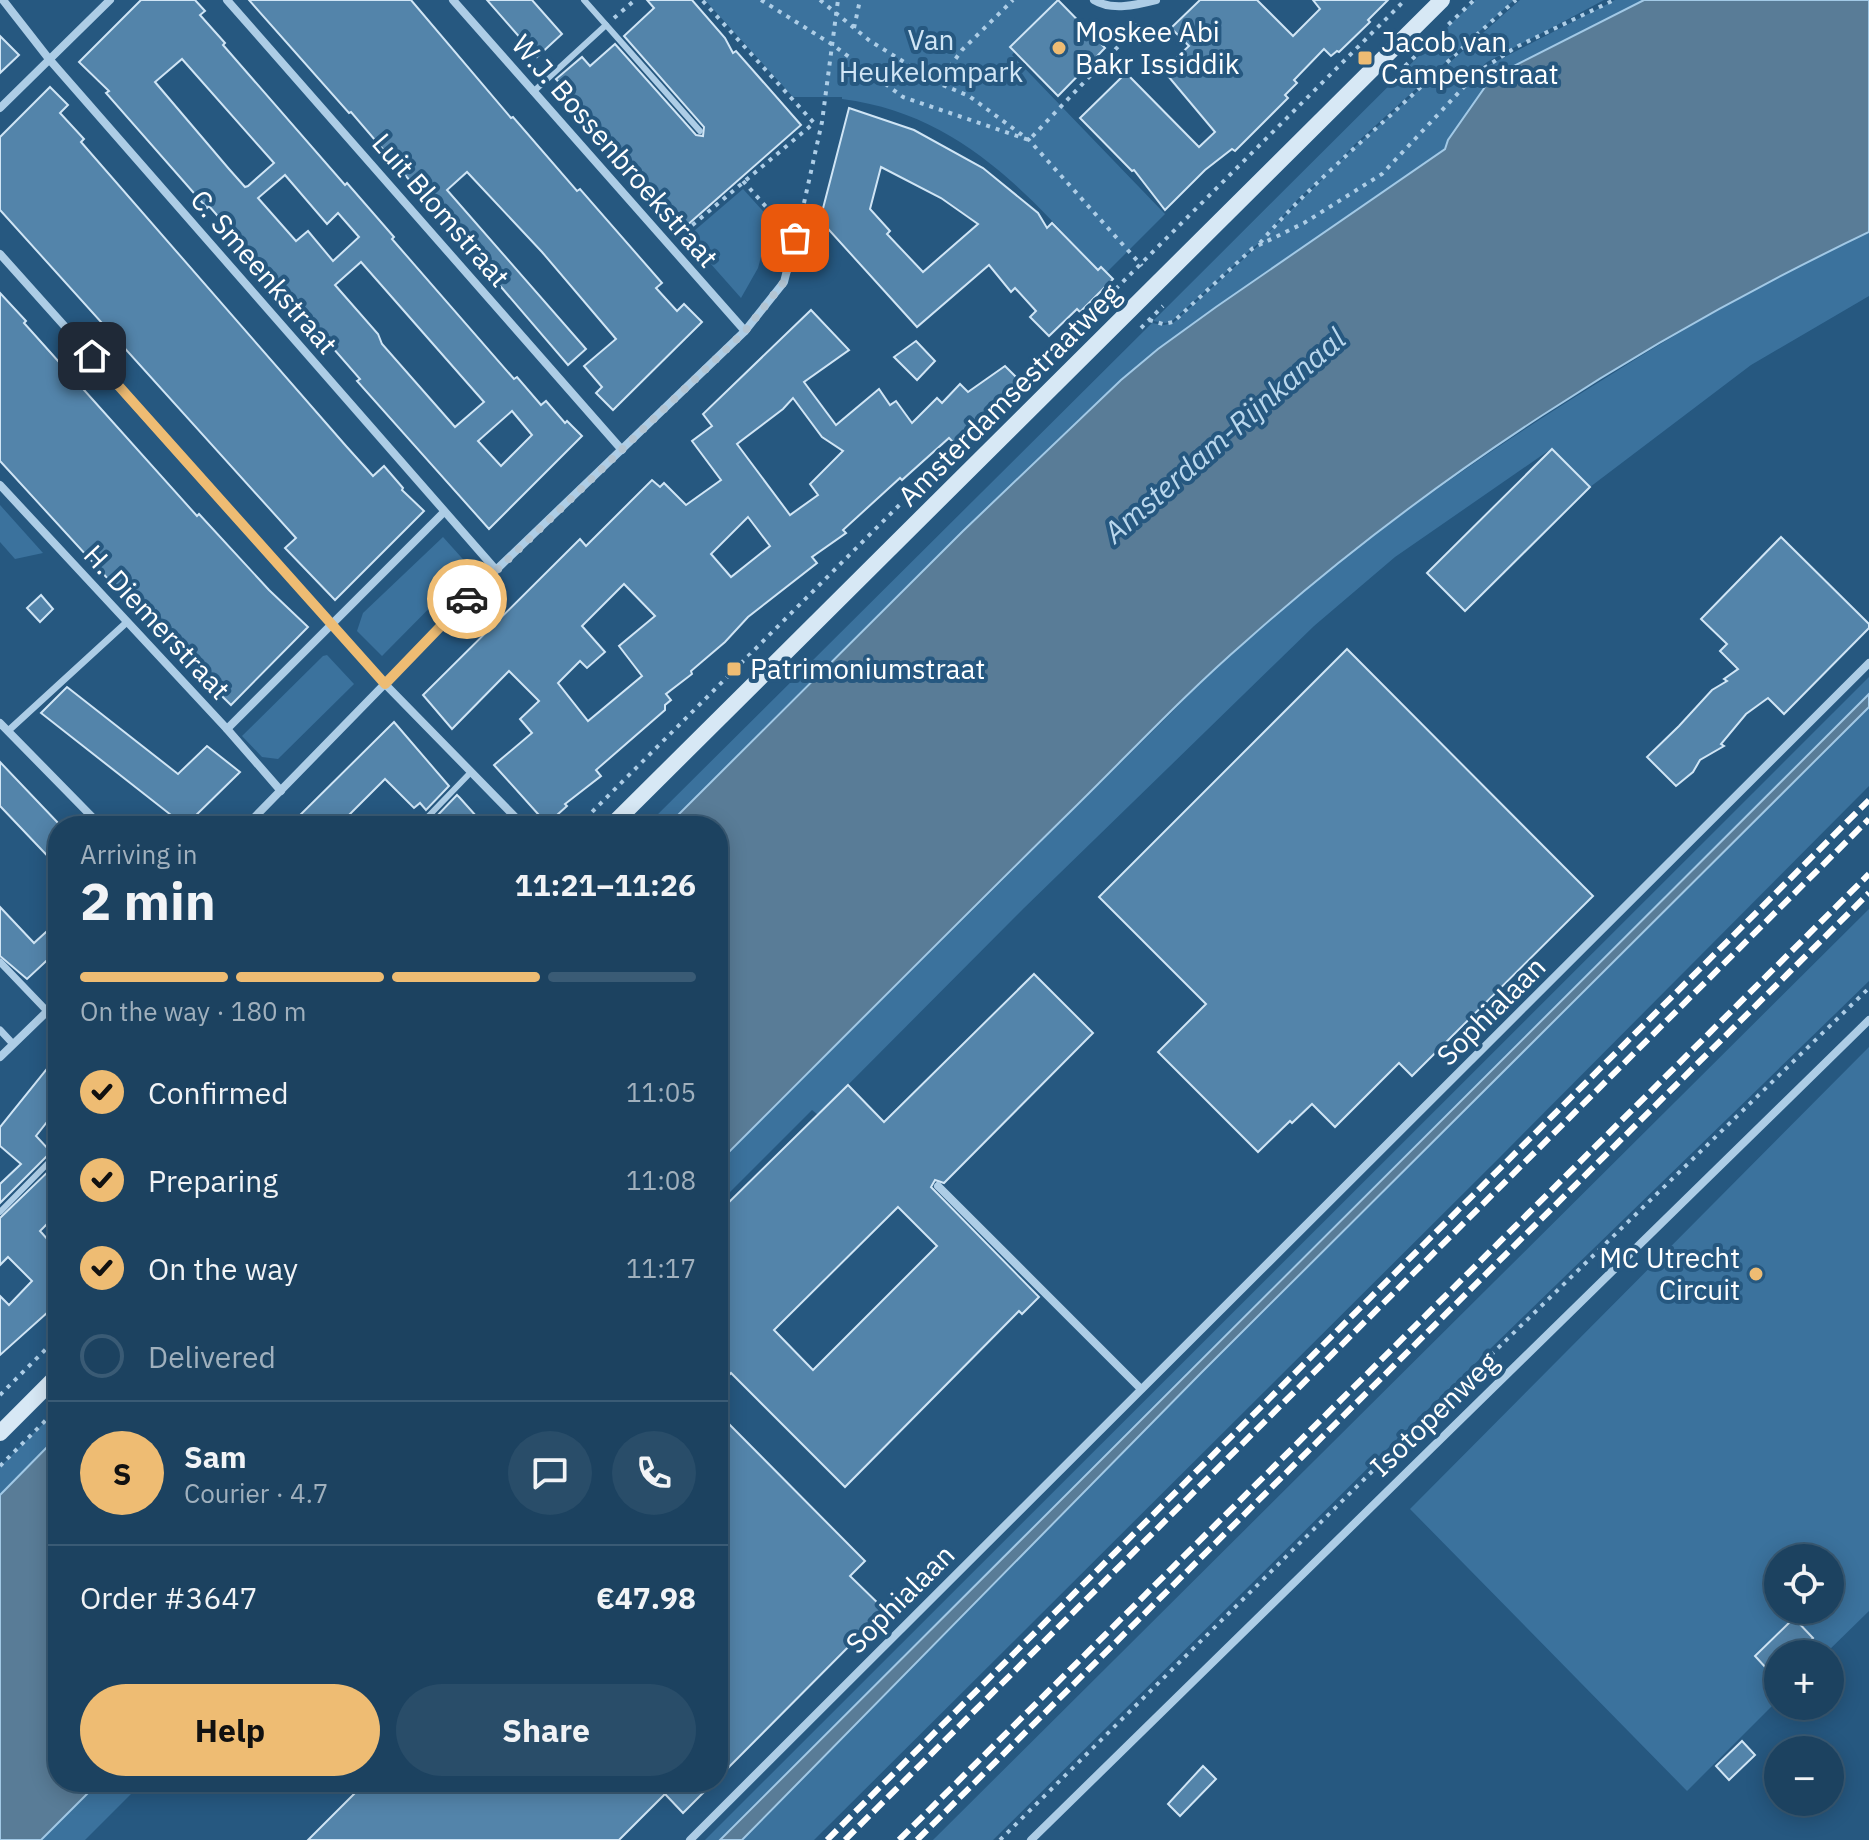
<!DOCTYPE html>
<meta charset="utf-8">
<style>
body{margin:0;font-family:"IBM Plex Sans",sans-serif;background:#294d69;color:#f1f3f6;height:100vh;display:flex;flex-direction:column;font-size:30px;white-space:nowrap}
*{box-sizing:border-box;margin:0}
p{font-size:26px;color:#a0b0bd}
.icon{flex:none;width:44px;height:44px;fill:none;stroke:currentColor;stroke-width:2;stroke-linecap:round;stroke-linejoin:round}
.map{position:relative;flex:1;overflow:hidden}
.details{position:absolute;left:48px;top:816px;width:680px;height:976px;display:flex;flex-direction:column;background:#1c4260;border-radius:32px;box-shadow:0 4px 20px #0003,0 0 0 2px #3a5b75}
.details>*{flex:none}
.controls{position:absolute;left:1764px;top:1544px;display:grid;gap:16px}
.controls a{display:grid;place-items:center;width:80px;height:80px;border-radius:50%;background:#1c4260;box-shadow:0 4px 20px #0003,0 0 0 2px #3a5b75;font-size:40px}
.pin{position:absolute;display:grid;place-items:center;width:68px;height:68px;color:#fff;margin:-34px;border-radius:16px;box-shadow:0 4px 12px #0006}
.courier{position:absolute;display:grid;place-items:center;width:80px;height:80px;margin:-40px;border:6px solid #eebc73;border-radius:50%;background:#fff;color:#222;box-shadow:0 2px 10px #0007}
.overview em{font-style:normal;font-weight:700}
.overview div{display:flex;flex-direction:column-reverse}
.overview{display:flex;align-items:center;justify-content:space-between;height:136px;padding:0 32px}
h1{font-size:52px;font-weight:700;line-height:60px}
.bar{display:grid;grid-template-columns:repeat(4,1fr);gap:12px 8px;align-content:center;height:96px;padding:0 32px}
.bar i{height:10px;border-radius:6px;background:#3a5b75}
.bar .active{background:#eebc73}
.bar p{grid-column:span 4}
.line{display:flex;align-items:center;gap:20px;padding:0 32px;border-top:2px solid #3a5b75}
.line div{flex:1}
.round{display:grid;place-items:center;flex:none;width:84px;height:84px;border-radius:42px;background:#294d69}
ol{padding:0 32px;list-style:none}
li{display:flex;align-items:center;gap:24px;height:88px}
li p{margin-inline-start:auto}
li .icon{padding:8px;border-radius:50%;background:#eebc73;color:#111;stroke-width:4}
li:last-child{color:#a0b0bd}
li i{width:44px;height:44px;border:4px solid #3a5b75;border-radius:50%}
.action{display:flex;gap:16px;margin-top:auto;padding:16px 32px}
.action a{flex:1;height:92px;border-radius:48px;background:#eebc73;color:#111;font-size:32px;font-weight:700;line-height:92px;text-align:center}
.action a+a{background:#294d69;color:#f1f3f6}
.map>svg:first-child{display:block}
.green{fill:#3b729d;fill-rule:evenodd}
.water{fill:#597c97;stroke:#a2c9e6;stroke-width:2}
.building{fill:#5384aa;stroke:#d0e5f5;stroke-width:2;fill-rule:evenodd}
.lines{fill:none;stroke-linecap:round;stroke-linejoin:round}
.path{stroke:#adcde6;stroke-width:4;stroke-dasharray:4 6;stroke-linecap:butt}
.service{stroke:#adcde6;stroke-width:6}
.pedestrian{stroke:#adcde6;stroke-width:7}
.minor{stroke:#adcde6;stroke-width:8}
.secondary{stroke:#d7e8f5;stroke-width:16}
.rail{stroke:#fff;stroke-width:6;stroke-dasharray:14 6;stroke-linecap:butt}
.done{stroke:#b3c5d3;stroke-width:8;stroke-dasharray:0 14.4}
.route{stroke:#eebc73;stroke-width:10}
.poi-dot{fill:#eebc73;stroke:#265880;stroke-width:3}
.labels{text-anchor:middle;stroke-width:8;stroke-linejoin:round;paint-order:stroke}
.poi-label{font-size:28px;fill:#fff;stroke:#265880;text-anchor:start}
.park-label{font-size:28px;fill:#d0e5f5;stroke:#265880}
.street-label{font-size:28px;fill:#fff;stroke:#265880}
.water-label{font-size:30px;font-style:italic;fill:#b9d7ed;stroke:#265880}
</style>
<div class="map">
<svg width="1869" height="1840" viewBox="0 0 1869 1840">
<rect width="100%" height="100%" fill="#265880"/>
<g class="green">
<path d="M705,0h351l-44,55 153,159 -62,62c-76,-83 -143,-162 -261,-177v-2h-49z"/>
<polygon points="1475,0 1514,0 1354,145 1330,172 1300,197 1266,235 1357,145 1520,0 1604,0 1487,62 1471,77 1491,64 1615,0 1644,0 1492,77 1446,149 1158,349 1083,415 1005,490 667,826 646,826 1152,323 1164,325 1173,323 1260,244 1261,241 1172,321 1166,323 1153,321"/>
<polygon points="743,189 771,220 758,268 741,298 687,237"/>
<path d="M1869,232v64l-118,69 -161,122 -39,-38 -156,108 -81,69 -291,283 -205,206 -6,-5 -94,94v-41l452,-449c24,-24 48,-49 74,-72 115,-103 244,-192 376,-273 80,-50 163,-97 249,-137z"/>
<polygon points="0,505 43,553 15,559 0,542"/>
<polygon points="443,537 470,567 382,656 357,631 363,613"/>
<polygon points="327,655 354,684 278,759 262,757 242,736 323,656"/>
<polygon points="1869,677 1869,786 1498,1159 814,1840 705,1840"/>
<polygon points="1869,909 1869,981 1384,1452 993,1840 933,1840"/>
<path d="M1869,1047v564l-44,43h-47v46l-91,91 -277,-282zM1778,1558h52v52h-52z"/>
<polygon points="58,1409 58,1436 0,1495 0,1467"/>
<polygon points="99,1782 143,1782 85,1840 41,1840"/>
</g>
<g class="water">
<path d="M1644,0h225v232c-224,107 -439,245 -624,410 -60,52 -115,111 -172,167 -119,117 -237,236 -355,354v-337h-51l296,-295 158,-151 37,-31 58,-42 229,-158 3,-9 44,-63z"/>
<polygon points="1869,694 1869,707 1201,1373 742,1840 720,1840"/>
<polygon points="58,1436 58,1782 99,1782 41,1840 0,1840 0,1495"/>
</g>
<g class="building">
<path d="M141,0h54l10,11 -5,4 25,28 -2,2 122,140 2,-2 47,54 -2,2 122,140 3,-2 24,28 5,-4 19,22 2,-2 15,15 -93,93 -132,-148 3,-2 -151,-173 -2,2 -101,-115 3,-2 -30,-29zM182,59l92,104 -26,23 -3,1 -16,-18 -74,-87zM285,175l42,49 11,-11 21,24 -26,24 -25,-30 -12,10 -38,-43zM361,262l123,140 -29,25 -73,-83 -4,-10 -43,-49zM512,411l20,24 -31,31 -23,-25z"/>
<polygon points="249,0 411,0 511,118 513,117 577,191 580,189 662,283 656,288 677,311 684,304 702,322 613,410 596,393 602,387 584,366 616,339 542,252 467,172 447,190 586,349 568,365 351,112 349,113"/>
<polygon points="487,0 532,0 562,34 537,57"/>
<polygon points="647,0 692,0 725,38 733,53 736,51 801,125 685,227 631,165 610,151 610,141 556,79 582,57 590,66 615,44 696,135 703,136 704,127 624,36 654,8"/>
<polygon points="1058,0 1105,48 1058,96 1010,47"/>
<polygon points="1200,0 1257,0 1293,36 1320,9 1313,0 1388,0 1368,20 1370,22 1339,52 1337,51 1331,56 1324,49 1294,80 1297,83 1285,95 1288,98 1235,151 1232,149 1205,170 1165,210 1134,170 1132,171 1080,118 1126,73 1199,147 1215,132 1163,70 1189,46 1171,28"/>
<polygon points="0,36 19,55 0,73"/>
<polygon points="50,87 68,105 60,113 84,139 81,142 346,446 373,476 384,466 403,488 402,490 424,511 335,600 285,548 296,538 0,210 0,137"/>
<path d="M849,108l65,22 69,38 55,45 9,15 5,-5 46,47 3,-3 12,12 -33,33 -3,-3 -28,27 -19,-19 6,-6 -21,-23 -4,4 -22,-27 -72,62 -97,-107zM881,167l60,31 37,26 -55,48 -36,-38 3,-3 -20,-22z"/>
<polygon points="0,293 26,321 24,323 197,516 199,514 269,590 308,627 231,705 186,661 185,663 0,461"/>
<path d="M811,310l38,40 -45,32 32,43 43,-36 11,16 6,-4 16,22 25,-25 5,5 18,-19 8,8 37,-26 13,13 -64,64 -5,-5 -47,42 -2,-2 -57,52 3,3 -34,24 5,6 -69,54 -23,25 -34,29 1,3 -26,20 5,6 -6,5v5l-69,60 5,6 -36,28 2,2 -20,18 -53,-59 38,-32 -12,-14 19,-18 -30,-30 -57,58 -29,-34 157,-156 6,7 66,-66 8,7 4,-4 22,22 35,-25 -29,-39 20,-15 -9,-12zM793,398l29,39 21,14 -33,33 8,11 -28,20 -53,-71 46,-35zM748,517l22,29 -39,31 -20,-23zM624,584l31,32 -36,30 23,30 -54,45 -30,-38 22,-22 7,7 18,-16 -23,-26z"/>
<polygon points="916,341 935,361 917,380 894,357"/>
<polygon points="1552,449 1590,487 1465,611 1427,573"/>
<polygon points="1781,537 1869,624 1869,628 1784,714 1768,698 1746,714 1721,744 1724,746 1700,760 1693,772 1676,786 1647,757 1679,726 1712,690 1727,681 1724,679 1738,669 1720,651 1727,644 1701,619"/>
<polygon points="41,595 53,609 40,622 27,608"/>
<polygon points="1347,649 1593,896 1412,1076 1399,1063 1335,1127 1312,1104 1292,1123 1290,1121 1258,1152 1158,1052 1206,1004 1099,897"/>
<polygon points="67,687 178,774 207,746 240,772 185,826 41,713"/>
<polygon points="394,722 449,786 426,810 420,803 414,808 385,779 338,826 289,826"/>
<polygon points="0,762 60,825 58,826 58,867 0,806"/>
<polygon points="457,795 460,798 485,826 438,826 433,820"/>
<polygon points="0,907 34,943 58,921 58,950 27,979 0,956"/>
<path d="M1034,974l59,59 -149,150 -9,-3 -4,7 108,110 -17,17 -3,-3 -174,176 -114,-114 -2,2 -11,-11v-151l130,-128 36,37zM898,1207l39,39 -124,124 -39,-40z"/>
<polygon points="58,1055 58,1108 36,1136 51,1152 0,1203 0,1184 21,1164 0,1146 0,1127"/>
<polygon points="58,1162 58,1213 40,1231 58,1251 58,1303 0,1355 0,1296 9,1305 32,1281 8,1257 0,1265 0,1218"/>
<polygon points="726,1421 865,1561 850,1576 885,1610 718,1778 718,1429"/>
<polygon points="1794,1618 1813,1638 1797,1654 1778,1654 1778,1681 1755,1656"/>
<polygon points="1742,1741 1755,1755 1729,1780 1716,1766"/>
<polygon points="1203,1766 1216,1779 1180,1816 1168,1804"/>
<polygon points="366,1782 714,1782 683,1813 665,1794 619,1840 308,1840"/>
</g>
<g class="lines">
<g class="path">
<polyline points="761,0 833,45 903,97 1029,140 1133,31 1136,18"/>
<polyline points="820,0 870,41 938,83 969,96 1029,140 1142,266"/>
<polyline points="614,18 635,0"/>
<polyline points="854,28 860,0"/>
<polyline points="1405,66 1474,0"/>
<polyline points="938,83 962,50 1013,0"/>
<polyline points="743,181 768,209 787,213"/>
<polyline points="804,203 822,122 838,0"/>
<polyline points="677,238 814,123 702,0"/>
<path d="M1260,243c40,-47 87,-88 133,-130 41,-38 81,-77 123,-113"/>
<polyline points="1149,320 1163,324 1173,322 1253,248 1304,223 1382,174 1478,72 1516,47 1614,0"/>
<polyline points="1141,328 1163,306"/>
<polyline points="578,826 1405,0"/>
<polyline points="0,1395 58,1337"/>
<polyline points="0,1466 58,1408"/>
<polyline points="1000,1840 1429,1415 1869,988"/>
</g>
<g class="service">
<polyline points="584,0 700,131"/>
<polyline points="533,92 606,25"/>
<polyline points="419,826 471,772"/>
<polyline points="0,1212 58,1153"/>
</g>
<g class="pedestrian">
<polyline points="8,731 127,622"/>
<polyline points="0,962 47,1011"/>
<polyline points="0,1030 13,1044"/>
</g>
<g class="minor">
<polyline points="3,0 49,59 496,570"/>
<polyline points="227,0 622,450"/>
<polyline points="453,0 745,331"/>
<path d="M1094,0c18,11 42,5 62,0"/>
<polyline points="0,108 110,0"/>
<polyline points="0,254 385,684 524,826"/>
<polyline points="0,485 227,729 281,791"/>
<polyline points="0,723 101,826"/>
<polyline points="227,729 444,512"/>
<polyline points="246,826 496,570 745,331 784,282 801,216"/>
<polyline points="0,1057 58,1001"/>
<polyline points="938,1186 1141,1389"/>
<polyline points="690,1840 1869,663"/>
<polyline points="1031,1840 1869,1020"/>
</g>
<g class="secondary">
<polyline points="611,826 1442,0"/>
<polyline points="0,1433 58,1375"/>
</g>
<g class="rail">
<polyline points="827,1840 1869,800"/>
<polyline points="845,1840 1869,819"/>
<polyline points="899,1840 1869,874"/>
<polyline points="917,1840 1869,893"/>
</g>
</g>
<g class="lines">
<polyline class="done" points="467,599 745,331 784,282 795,238"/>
<polyline class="route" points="92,356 385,684 467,599"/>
</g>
<g class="poi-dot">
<circle cx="1059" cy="48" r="8"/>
<rect x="1357" y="50" width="16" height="16" rx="4"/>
<rect x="726" y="661" width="16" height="16" rx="4"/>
<circle cx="1756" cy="1274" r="8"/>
</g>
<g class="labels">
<g class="poi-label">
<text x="1075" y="42">Moskee Abi<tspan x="1075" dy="32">Bakr Issiddik</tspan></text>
<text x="1381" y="52">Jacob van<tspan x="1381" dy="32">Campenstraat</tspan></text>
<text x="750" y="679">Patrimoniumstraat</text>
<text x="1740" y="1268" text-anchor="end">MC Utrecht<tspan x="1740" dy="32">Circuit</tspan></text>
</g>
<g class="park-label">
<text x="931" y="50">Van<tspan x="931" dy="32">Heukelompark</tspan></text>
</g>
<g class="street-label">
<text transform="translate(615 151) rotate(49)" y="10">W.J. Bossenbroekstraat</text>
<text transform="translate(441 210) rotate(49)" y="10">Luit Blomstraat</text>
<text transform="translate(264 272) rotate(49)" y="10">C. Smeenkstraat</text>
<text transform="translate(1009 395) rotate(-45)" y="10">Amsterdamsestraatweg</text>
<text transform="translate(157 622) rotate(47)" y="10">H. Diemerstraat</text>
<text transform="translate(1491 1011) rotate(-45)" y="10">Sophialaan</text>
<text transform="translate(1434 1414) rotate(-44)" y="10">Isotopenweg</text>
<text transform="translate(900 1599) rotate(-45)" y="10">Sophialaan</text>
</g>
<g class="water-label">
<text transform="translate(1225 436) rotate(-41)" y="10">Amsterdam-Rijnkanaal</text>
</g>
</g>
</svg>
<div class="controls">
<a><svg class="icon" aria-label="locate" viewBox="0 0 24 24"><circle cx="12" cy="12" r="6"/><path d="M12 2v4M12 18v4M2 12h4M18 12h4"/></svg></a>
<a>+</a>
<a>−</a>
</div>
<div class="pin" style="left:795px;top:238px;background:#ea580c"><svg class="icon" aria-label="bag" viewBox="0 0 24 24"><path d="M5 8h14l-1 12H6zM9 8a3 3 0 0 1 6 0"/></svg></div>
<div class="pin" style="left:92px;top:356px;background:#1f2937"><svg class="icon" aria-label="home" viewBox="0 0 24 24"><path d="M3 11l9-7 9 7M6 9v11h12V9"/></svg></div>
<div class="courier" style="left:467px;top:599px"><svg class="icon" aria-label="car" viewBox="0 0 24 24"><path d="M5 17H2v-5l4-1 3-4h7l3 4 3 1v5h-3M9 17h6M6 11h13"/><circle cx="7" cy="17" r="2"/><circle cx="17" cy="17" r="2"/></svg></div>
<section class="details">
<div class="overview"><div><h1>2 min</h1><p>Arriving in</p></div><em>11:21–11:26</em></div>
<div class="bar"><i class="active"></i><i class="active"></i><i class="active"></i><i></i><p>On the way · 180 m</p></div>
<ol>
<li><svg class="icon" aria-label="check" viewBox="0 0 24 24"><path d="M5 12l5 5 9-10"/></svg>Confirmed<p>11:05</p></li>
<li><svg class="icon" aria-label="check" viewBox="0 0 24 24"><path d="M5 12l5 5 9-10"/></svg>Preparing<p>11:08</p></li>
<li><svg class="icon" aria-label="check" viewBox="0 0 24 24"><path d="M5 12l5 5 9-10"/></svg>On the way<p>11:17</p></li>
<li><i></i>Delivered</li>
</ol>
<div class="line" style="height:144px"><b class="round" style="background:#eebc73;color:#111">S</b><div><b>Sam</b><p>Courier · 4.7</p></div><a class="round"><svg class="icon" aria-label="chat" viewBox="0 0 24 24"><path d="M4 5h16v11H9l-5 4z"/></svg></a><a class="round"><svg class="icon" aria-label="phone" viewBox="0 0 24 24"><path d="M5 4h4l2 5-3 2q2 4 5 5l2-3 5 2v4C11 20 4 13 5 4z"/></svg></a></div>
<div class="line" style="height:104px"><div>Order #3647</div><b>€47.98</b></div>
<div class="action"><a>Help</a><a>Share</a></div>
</section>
</div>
